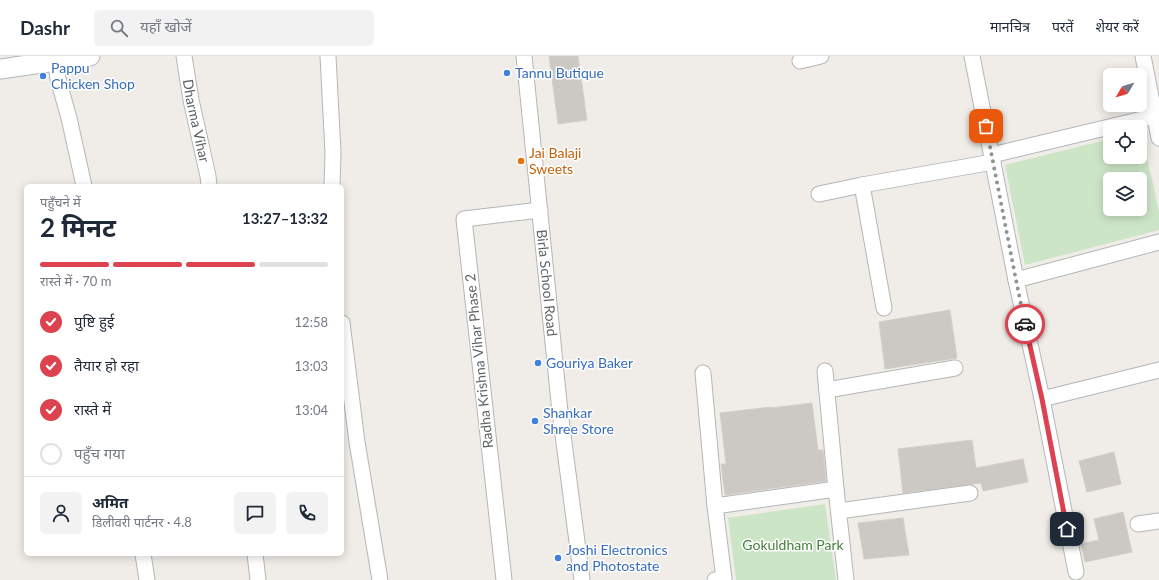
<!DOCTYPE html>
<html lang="hi">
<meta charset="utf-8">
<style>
body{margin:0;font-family:Lato,"Noto Sans Devanagari",sans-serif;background:#f2f2f3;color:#1f2937;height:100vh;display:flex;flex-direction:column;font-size:15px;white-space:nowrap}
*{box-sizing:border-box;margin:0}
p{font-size:13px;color:#747a83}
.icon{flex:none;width:22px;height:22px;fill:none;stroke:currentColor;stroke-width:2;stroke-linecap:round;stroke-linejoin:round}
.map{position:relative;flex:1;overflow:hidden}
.details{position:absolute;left:24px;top:128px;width:320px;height:372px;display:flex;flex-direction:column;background:#fff;border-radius:6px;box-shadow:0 2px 10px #0003}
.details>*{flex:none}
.needle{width:26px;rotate:232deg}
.controls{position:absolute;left:1103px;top:12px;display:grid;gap:8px}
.controls a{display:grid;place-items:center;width:44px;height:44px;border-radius:6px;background:#fff;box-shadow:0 2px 10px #0003;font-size:20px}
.pin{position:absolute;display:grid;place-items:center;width:34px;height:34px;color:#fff;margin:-17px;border-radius:8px;box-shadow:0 2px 6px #0006}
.courier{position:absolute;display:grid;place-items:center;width:40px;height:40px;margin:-20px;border:3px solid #dc424f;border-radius:50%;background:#fff;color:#222;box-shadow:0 1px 5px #0007}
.summary em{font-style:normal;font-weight:700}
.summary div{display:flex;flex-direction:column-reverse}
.summary{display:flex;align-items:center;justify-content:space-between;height:68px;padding:0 16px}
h1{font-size:26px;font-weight:700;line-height:30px}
.bar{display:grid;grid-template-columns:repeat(4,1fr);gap:6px 4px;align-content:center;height:48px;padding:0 16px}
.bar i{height:5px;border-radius:3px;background:#e0e1e3}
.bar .current{background:#dc424f}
.bar p{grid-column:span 4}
.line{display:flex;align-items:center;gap:10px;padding:0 16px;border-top:1px solid #e0e1e3}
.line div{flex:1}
.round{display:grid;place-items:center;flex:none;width:42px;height:42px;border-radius:6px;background:#f2f2f3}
ol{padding:0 16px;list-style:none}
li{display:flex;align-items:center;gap:12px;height:44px}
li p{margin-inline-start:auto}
li .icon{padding:4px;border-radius:50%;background:#dc424f;color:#fff;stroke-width:4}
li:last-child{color:#747a83}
li i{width:22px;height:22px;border:2px solid #e0e1e3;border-radius:50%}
header{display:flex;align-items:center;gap:24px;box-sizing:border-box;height:56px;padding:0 20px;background:#fff;border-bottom:1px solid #e0e1e3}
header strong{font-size:19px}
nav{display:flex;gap:22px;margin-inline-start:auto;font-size:14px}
.search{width:280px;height:36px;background:#f2f2f3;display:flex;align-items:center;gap:10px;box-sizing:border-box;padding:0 14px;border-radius:6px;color:#747a83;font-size:15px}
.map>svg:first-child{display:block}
.green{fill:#cce5c7;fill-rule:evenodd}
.building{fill:#ccc8c4;stroke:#d4cec7}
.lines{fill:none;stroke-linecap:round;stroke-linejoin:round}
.minor-casing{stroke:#b3b6b9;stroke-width:17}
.tertiary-casing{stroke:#b3b6b9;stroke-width:21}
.minor{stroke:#fff;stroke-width:15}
.tertiary{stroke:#fff;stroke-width:19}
.done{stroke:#929494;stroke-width:4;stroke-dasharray:0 7.2}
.route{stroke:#dc424f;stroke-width:5}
.shop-dot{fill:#3f7fe0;stroke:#fff;stroke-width:1.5}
.food-dot{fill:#e8710a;stroke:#fff;stroke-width:1.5}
.labels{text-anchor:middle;stroke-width:3;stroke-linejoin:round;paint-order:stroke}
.shop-label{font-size:14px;fill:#366cbe;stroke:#fff;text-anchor:start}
.street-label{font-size:14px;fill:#5f6467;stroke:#fff}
.food-label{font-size:14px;fill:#c56008;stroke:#fff;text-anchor:start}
.park-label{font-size:14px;fill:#44813c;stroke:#fff}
</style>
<header>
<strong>Dashr</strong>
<div class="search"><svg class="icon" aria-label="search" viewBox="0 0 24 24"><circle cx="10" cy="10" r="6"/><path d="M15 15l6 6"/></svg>यहाँ खोजें</div>
<nav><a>मानचित्र</a><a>परतें</a><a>शेयर करें</a></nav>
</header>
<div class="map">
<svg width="1159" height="524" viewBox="0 0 1159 524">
<rect width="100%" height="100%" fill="#f0ede8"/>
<g class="green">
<path d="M1140,75h1l18,80v19l-134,35 -20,-100 105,-26v18h30zM1110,123h30v30h-30z"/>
<polygon points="825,448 836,524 736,524 728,462"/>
</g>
<g class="building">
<polygon points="549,0 578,0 587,64 558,68"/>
<polygon points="950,254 957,302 885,313 879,266"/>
<polygon points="812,347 818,394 823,394 826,425 725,439 721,408 726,408 720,357 771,351 771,352"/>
<polygon points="972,384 976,412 1023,403 1028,426 983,435 981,427 903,437 898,393"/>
<polygon points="1114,396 1121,428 1087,436 1079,405"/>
<polygon points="1123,456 1132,496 1085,506 1081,488 1099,484 1094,463"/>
<polygon points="903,462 909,499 864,503 858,467"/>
</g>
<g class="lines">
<defs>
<g id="minor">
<polyline points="55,0 58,23 69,62 84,130"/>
<path id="s1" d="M184,0l7,44 17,76 1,10"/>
<polyline points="328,0 333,97 332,130"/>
<path id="s2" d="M524,0l36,356 22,168"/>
<polyline points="972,0 1016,224 1042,343 1076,516"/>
<polyline points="1143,0 1159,82"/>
<polyline points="800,5 821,0"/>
<polyline points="992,99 1155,60"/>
<polyline points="862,129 884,252"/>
<polyline points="819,138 862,129 993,106"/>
<polyline points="1016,224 1159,186"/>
<polyline points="342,267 357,386 380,524"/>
<polyline points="825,315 836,433"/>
<polyline points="703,317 715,450 724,523 715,524"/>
<polyline points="827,334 955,312"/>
<polyline points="1042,343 1159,314"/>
<polyline points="715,450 836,433 846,524"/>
<polyline points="839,455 970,437"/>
<polyline points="1138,468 1159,465"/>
<polyline points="143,498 147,524"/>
<polyline points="255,498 258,524"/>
<polyline points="504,524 464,163 540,154"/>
</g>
<polyline id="tertiary" points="0,13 90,0"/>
</defs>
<use href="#minor" class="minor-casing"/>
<use href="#tertiary" class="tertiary-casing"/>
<use href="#minor" class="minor"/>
<use href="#tertiary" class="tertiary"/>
</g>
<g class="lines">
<polyline class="done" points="986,70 1016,224 1025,268"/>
<polyline class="route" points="1025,268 1042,343 1067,473"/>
</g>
<g class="shop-dot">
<circle cx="507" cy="17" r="4"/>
<circle cx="43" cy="20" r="4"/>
<circle cx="538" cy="307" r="4"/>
<circle cx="535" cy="365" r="4"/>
<circle cx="558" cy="502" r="4"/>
</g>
<circle class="food-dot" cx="521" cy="105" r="4"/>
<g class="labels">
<g class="shop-label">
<text x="51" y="17">Pappu<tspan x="51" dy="16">Chicken Shop</tspan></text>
<text x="515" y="22">Tannu Butique</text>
<text x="546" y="312">Gouriya Baker</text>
<text x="543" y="362">Shankar<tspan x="543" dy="16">Shree Store</tspan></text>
<text x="566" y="499">Joshi Electronics<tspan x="566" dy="16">and Photostate</tspan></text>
</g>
<g class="street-label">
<text dy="5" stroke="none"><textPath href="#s1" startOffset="66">Dharma Vihar</textPath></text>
<text dy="5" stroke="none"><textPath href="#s2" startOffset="228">Birla School Road</textPath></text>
<text transform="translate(479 305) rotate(-96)" y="5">Radha Krishna Vihar Phase 2</text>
</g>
<g class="food-label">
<text x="529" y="102">Jai Balaji<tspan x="529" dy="16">Sweets</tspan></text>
</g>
<g class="park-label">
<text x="793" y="494">Gokuldham Park</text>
</g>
</g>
</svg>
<div class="controls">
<a><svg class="needle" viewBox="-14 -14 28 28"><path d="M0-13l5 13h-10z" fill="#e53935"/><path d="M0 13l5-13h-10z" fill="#747a83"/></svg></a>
<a><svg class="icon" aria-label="locate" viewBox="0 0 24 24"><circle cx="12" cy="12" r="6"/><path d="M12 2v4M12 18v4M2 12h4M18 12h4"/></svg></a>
<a><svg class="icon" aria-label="layers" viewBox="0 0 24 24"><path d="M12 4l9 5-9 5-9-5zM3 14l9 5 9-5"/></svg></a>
</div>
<div class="pin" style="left:986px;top:70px;background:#ea580c"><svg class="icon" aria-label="bag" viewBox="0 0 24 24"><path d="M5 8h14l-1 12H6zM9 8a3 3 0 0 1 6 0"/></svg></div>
<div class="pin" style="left:1067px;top:473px;background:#1f2937"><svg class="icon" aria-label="home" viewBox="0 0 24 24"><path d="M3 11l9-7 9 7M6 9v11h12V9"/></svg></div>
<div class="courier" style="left:1025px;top:268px"><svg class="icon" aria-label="car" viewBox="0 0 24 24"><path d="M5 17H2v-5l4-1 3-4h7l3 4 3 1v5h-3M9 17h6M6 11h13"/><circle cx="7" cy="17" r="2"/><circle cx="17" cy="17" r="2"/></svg></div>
<section class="details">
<div class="summary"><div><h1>2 मिनट</h1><p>पहुँचने में</p></div><em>13:27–13:32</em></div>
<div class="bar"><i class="current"></i><i class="current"></i><i class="current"></i><i></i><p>रास्ते में · 70 m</p></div>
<ol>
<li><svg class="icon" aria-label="check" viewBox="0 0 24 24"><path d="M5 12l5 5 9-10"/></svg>पुष्टि हुई<p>12:58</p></li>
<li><svg class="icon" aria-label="check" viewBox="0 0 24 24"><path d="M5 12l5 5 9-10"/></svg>तैयार हो रहा<p>13:03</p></li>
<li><svg class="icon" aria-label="check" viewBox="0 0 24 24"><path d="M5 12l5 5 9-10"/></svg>रास्ते में<p>13:04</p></li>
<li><i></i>पहुँच गया</li>
</ol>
<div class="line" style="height:72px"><a class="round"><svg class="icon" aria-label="person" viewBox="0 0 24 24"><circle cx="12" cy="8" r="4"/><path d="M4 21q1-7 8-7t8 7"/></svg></a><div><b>अमित</b><p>डिलीवरी पार्टनर · 4.8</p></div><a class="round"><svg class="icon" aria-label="chat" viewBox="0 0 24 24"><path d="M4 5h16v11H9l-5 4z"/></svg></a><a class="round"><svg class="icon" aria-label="phone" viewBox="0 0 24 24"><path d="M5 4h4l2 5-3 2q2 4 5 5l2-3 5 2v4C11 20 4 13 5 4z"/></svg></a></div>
</section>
</div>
